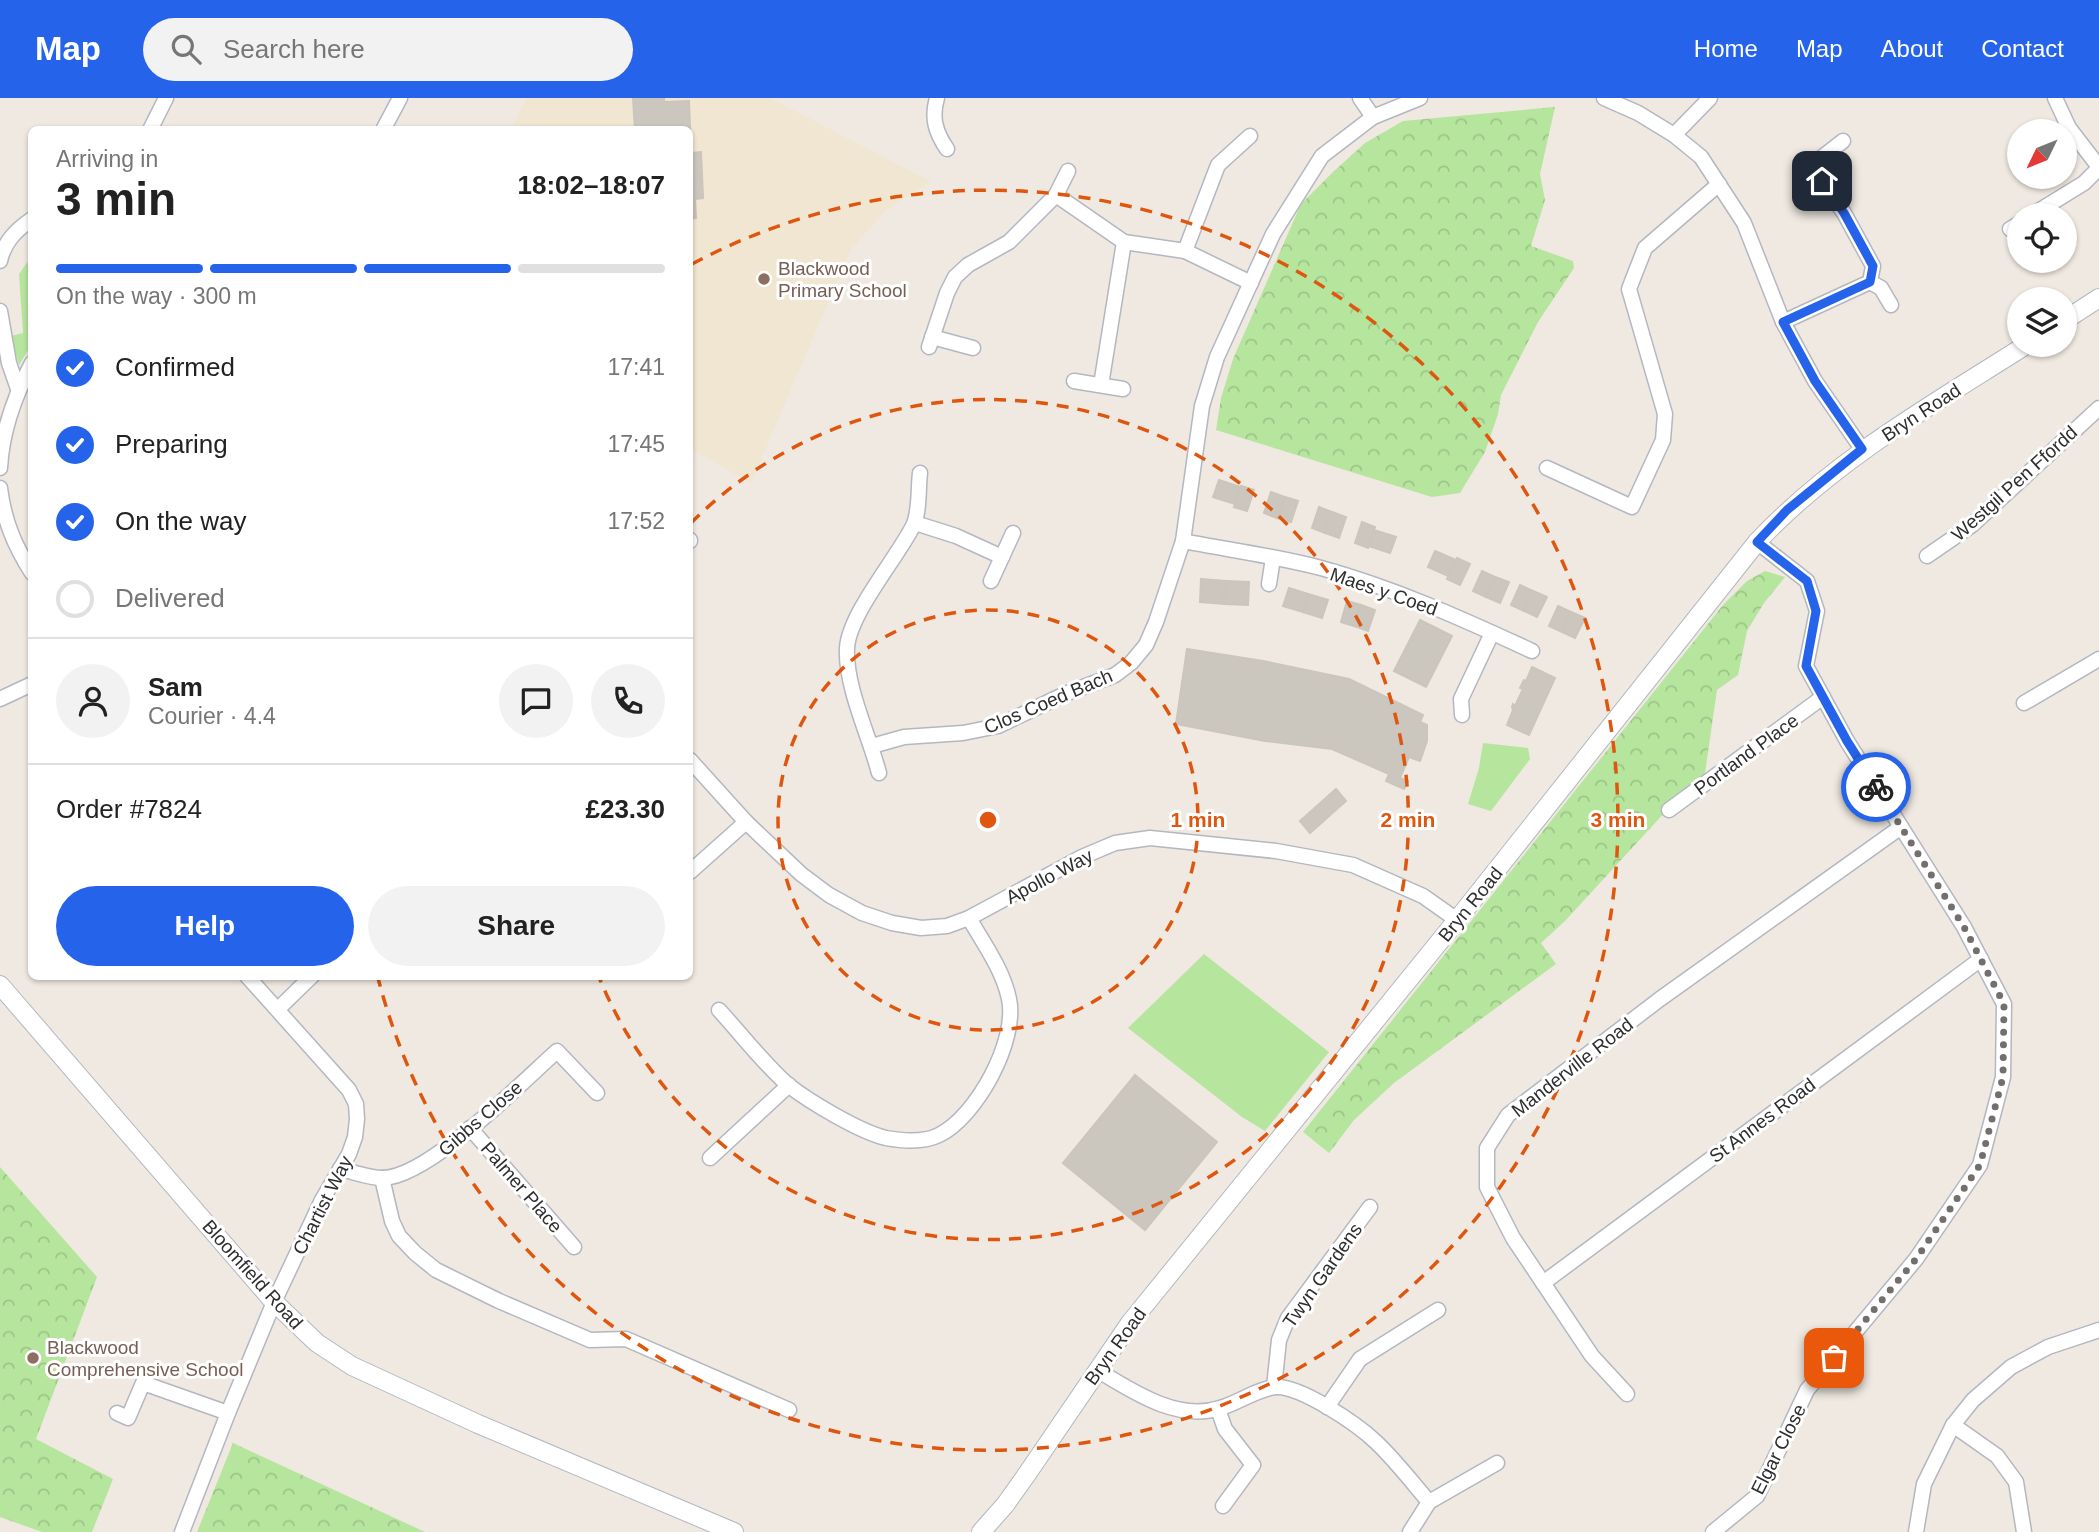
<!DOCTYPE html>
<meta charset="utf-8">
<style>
body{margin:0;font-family:Arial,sans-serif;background:#f2f2f2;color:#222;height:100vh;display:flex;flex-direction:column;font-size:26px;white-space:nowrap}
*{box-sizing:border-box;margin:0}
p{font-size:23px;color:#767676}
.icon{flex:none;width:38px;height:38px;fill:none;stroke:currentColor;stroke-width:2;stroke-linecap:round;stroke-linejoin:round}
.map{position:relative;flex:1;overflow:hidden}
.details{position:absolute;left:28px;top:28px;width:665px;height:854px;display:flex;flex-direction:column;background:#fff;border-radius:10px;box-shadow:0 2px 5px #0004}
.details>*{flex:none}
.needle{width:46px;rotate:227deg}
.buttons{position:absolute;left:2007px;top:21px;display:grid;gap:14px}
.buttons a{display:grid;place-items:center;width:70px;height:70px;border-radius:50%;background:#fff;box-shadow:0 2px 5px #0004;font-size:35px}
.pin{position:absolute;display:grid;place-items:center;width:60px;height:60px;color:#fff;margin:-30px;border-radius:14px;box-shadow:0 4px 10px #0006}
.courier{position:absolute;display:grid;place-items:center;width:70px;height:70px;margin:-35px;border:5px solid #2563eb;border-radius:50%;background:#fff;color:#222;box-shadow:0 2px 9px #0007}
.overview em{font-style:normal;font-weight:800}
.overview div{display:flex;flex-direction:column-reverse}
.overview{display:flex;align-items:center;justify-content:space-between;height:119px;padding:0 28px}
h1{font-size:46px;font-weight:800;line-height:52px}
.bar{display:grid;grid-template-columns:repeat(4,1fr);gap:10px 7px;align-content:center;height:84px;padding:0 28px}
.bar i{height:9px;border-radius:5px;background:#e0e0e0}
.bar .current{background:#2563eb}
.bar p{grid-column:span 4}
.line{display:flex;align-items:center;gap:18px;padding:0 28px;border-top:2px solid #e0e0e0}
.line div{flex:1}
.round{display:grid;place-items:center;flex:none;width:74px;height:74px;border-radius:37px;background:#f2f2f2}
ol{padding:0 28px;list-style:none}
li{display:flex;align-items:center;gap:21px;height:77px}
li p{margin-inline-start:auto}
li .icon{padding:7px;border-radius:50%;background:#2563eb;color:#fff;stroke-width:4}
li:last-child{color:#767676}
li i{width:38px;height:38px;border:4px solid #e0e0e0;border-radius:50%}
.action{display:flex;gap:14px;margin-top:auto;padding:14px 28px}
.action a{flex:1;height:80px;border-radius:42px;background:#2563eb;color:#fff;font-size:28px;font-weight:800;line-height:80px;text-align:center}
.action a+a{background:#f2f2f2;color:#222}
header{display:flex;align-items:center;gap:42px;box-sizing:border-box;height:98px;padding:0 35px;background:#2563eb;color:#fff}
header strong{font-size:33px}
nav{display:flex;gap:38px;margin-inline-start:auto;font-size:24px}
.search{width:490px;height:63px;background:#f2f2f2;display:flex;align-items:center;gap:18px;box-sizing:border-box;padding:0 24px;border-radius:38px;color:#767676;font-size:26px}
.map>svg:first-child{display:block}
.education{fill:#f0e6d1}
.grass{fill:#b6e59e}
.forest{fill:url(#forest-crowns)}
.building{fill:#cbc7bf;stroke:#cbc5ba;stroke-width:2}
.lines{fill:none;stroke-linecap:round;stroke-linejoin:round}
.minor-casing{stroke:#b4b7c1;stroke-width:17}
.tertiary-casing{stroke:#b4b7c1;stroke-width:20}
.minor{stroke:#fff;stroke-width:14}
.tertiary{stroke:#fff;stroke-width:18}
.done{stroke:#726f6d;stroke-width:7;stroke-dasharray:0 12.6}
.route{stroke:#2563eb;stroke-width:9}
.ring{fill:none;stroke:#df570e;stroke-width:3.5;stroke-dasharray:12 9}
.education-dot{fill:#8d6e63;stroke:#fff;stroke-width:2.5}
.labels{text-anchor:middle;stroke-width:6;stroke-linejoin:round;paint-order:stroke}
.education-label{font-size:19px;fill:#785e54;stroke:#fff;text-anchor:start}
.street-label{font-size:19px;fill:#2e2e2e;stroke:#fff}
.centre{fill:#df570e;stroke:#fff;stroke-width:3.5}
.ring-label{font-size:21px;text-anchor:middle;font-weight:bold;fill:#df570e;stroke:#fff;stroke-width:6;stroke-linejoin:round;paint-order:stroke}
</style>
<header>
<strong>Map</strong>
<div class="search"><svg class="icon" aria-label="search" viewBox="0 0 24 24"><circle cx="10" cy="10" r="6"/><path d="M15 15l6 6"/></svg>Search here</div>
<nav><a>Home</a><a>Map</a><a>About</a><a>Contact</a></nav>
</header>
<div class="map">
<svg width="2099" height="1434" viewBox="0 0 2099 1434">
<defs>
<pattern id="forest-crowns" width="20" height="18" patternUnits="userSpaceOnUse" patternTransform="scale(1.75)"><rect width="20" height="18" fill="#b6e59e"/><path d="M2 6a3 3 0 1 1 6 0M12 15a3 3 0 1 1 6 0" fill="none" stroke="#9dc588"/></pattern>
</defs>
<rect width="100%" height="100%" fill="#efe9e1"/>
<polygon class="education" points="527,0 770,0 931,84 887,111 851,151 751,385 690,350 690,32 510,32"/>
<g class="grass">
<polygon points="31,159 31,247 19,267 11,238 23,235 19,176"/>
<polygon points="1483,645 1528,650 1530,661 1491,713 1468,706 1479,670"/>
<polygon points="1204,856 1329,954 1265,1033 1242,1019 1128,930"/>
</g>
<g class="forest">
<polygon points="1555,9 1540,76 1545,102 1531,148 1573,163 1574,170 1538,224 1501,297 1498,316 1485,354 1460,395 1432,399 1216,332 1221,300 1233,261 1301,106 1332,75 1365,45 1403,23"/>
<polygon points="1765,473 1785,479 1764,505 1747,533 1738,577 1717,592 1704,682 1677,701 1565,823 1541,845 1556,866 1394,985 1354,1022 1329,1055 1303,1034 1723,507 1747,483"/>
<polygon points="0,1069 97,1179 36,1341 113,1381 92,1434 42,1434 0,1419"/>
<polygon points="233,1345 425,1434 197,1434"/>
</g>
<g class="building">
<polygon points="633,0 664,0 664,4 689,3 691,55 701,54 703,100 695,101 696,120 690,121 690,32 635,32"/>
<polygon points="1219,382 1240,389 1235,406 1213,399"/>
<polygon points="1241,388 1254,392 1247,413 1234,409"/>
<polygon points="1271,394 1285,399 1277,420 1264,415"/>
<polygon points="1285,399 1298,403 1291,424 1277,420"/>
<polygon points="1319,409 1332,414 1325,435 1312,430"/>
<polygon points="1332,414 1346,419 1339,440 1325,435"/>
<polygon points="1362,424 1375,429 1368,450 1355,445"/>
<polygon points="1374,432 1396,439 1390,455 1369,448"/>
<polygon points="1435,453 1456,462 1448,478 1428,469"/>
<polygon points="1457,460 1470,466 1460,487 1447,481"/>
<polygon points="1482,473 1495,479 1486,499 1473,493"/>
<polygon points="1495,479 1509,484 1500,505 1486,499"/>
<polygon points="1201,481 1225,483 1224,506 1200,504"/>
<polygon points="1225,483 1249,484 1248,507 1224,506"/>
<polygon points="1520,487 1533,493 1524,513 1511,507"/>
<polygon points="1289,490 1308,496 1303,514 1283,508"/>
<polygon points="1533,493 1547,499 1537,519 1524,513"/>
<polygon points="1308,496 1328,502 1322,520 1303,514"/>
<polygon points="1347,503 1361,507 1354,528 1341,524"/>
<polygon points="1361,507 1375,512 1368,533 1354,528"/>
<polygon points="1558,508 1571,514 1562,534 1549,528"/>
<polygon points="1571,514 1585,520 1575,540 1562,534"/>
<polygon points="1420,522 1452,538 1426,589 1394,573"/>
<polygon points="1187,551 1263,563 1349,581 1423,617 1420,624 1427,627 1427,643 1420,663 1409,659 1400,680 1408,683 1404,691 1386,683 1389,676 1332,651 1265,643 1176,626"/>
<polygon points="1532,569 1555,580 1529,637 1507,627 1513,612 1512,609 1513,606 1515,608 1523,591 1520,590 1524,582 1526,583"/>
<polygon points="1336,691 1346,703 1310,735 1300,723"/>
<polygon points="1135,977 1217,1044 1145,1132 1063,1065"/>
</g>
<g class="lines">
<defs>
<g id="minor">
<path d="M937,0c-6,20 -1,35 10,51"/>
<polyline points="1360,0 1373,19"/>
<polyline points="1604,0 1638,15 1674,37 1701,59 1744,125 1783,224 1815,283 1862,351"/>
<polyline points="2055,0 2069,30 2099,69"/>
<polyline points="150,32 166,0"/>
<polyline points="383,32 400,0"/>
<polyline points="1674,37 1710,0"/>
<polyline points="1056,97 1068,73"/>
<polyline points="2032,117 2084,85 2099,70"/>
<polyline points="2010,131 2020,125"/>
<polyline points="1185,153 1218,67 1250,38"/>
<path d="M0,163c4,-19 16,-31 32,-42"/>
<polyline points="1870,184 1881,190 1891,207"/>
<polyline points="0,213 9,265 18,291"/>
<polyline points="1783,224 1870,184 1873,168 1844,115 1811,68 1843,43"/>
<polyline points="932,239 973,250"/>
<polyline points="929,249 947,195 955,179 968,167 1009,144 1056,97 1124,144 1185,153 1251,185"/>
<polyline points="1074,283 1123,291"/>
<polyline points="1101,287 1124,144"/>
<path d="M0,370c2,-38 14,-71 32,-105"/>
<polyline points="1547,370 1632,409 1663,342 1665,316 1629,191 1645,150 1719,86"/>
<path d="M0,390c4,32 14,57 32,85"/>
<polyline points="915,425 956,438 1002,459"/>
<polyline points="690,443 690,442"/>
<path d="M1183,443c46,9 93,15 138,27 73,20 142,51 211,83"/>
<polyline points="1927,458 1972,427 2099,310"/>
<polyline points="991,483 1013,435"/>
<polyline points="1269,486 1273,460"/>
<polyline points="0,601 32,586"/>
<polyline points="2024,605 2099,561"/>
<polyline points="1462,617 1461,601 1492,535"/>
<polyline points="872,648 904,639 963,635 998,628 1065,596 1115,577 1131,565 1146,547 1156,524 1183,443 1202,308 1217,259 1273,136 1322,58 1373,19 1420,0"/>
<polyline points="690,662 746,724 801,776 829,797 862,815 892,825 921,830 947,828 969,820 1082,759 1115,745 1150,740 1276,753 1353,767 1423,798 1457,822"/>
<path d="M879,675c-10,-38 -34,-87 -32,-125 2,-34 50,-90 66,-122 7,-14 5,-38 7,-53"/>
<polyline points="1669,712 1823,599"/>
<polyline points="690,774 746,724"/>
<polyline points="278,911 312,878"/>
<path d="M719,912c22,24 45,54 69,75 22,17 72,47 98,53 17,3 37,5 53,-3 37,-18 79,-94 70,-136 -6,-29 -25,-55 -40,-81"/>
<polyline points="470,1030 574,1149"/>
<polyline points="710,1060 789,987"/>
<path d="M340,1071c14,3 29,9 42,9 45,1 140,-96 175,-127l40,42"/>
<polyline points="382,1080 392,1123 399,1138 415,1155 436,1172 499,1203 590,1242 626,1241 789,1312"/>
<polyline points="1543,1185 1981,861"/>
<path d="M1097,1272c35,21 80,52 123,38 18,-5 37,-19 55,-21 25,-2 82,37 101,55 19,18 36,40 53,60l-19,30"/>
<polyline points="1274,1289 1279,1242 1288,1220 1370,1109"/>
<polyline points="1627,1296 1592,1258 1513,1140 1487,1089 1487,1050 1508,1017 1660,901 1901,729"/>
<polyline points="1327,1309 1360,1261 1438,1212"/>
<polyline points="1218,1311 1225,1331 1253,1367 1223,1408"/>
<polyline points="117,1315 128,1320 143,1285 228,1315"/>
<polyline points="1953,1327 1997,1358 2016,1384 2024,1434"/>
<polyline points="1429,1404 1497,1365"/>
<polyline points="182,1434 228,1315 274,1204 322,1102 349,1056 355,1039 357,1021 356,1006 349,992 247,878"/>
<polyline points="1713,1434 1757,1398 1807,1292 1916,1161 1980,1067 2003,979 2004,906 1964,829 1847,643 1806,568 1817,513 1807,483 1757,444"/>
<polyline points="1916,1434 1924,1386 1953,1327 1973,1302 2011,1269 2048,1249 2099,1232"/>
</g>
<g id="tertiary">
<polyline points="2065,222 2099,200"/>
<polyline points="0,887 274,1204 317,1245 352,1268 478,1326 734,1434"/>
<path d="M981,1434l24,-27 22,-31 103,-151 327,-403 300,-378c77,-82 175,-137 269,-197"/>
</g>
</defs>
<use href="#minor" class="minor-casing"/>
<use href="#tertiary" class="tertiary-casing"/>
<use href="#minor" class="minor"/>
<use href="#tertiary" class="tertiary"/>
</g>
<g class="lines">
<polyline class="done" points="1834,1260 1916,1161 1980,1067 2003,979 2004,906 1964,829 1876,689"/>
<polyline class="route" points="1822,83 1844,115 1873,168 1870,184 1783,224 1815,283 1862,351 1787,412 1757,444 1807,483 1816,513 1806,568 1847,643 1876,689"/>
</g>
<g class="ring">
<circle cx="988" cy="722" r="210"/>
<path d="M691 425A420 420 0 1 1 599 879"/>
<path d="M692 166A630 630 0 1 1 378 880"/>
</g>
<g class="education-dot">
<circle cx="764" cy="181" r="7"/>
<circle cx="33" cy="1260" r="7"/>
</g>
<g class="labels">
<g class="education-label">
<text x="778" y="177">Blackwood<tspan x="778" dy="22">Primary School</tspan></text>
<text x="47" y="1256">Blackwood<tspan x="47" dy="22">Comprehensive School</tspan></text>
</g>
<g class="street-label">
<text transform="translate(1921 314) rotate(-33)" y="7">Bryn Road</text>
<text transform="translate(2014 385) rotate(-42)" y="7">Westgil Pen Ffordd</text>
<text transform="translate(1384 493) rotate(19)" y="7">Maes y Coed</text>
<text transform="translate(1048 603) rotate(-23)" y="7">Clos Coed Bach</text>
<text transform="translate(1746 656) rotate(-36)" y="7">Portland Place</text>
<text transform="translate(1049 778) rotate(-28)" y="7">Apollo Way</text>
<text transform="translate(1470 806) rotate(-51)" y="7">Bryn Road</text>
<text transform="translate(1572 969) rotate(-38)" y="7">Manderville Road</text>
<text transform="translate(480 1020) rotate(-41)" y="7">Gibbs Close</text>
<text transform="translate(1762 1022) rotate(-37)" y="7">St Annes Road</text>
<text transform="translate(522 1089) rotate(49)" y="7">Palmer Place</text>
<text transform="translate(322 1107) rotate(-63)" y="7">Chartist Way</text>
<text transform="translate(253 1176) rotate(48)" y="7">Bloomfield Road</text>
<text transform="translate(1322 1177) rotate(-55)" y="7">Twyn Gardens</text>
<text transform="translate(1115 1248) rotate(-54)" y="7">Bryn Road</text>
<text transform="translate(1778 1351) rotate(-63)" y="7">Elgar Close</text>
</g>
</g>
<circle cx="988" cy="722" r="10" class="centre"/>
<g class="ring-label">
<text x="1198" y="729">1 min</text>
<text x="1408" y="729">2 min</text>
<text x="1618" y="729">3 min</text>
</g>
</svg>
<div class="buttons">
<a><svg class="needle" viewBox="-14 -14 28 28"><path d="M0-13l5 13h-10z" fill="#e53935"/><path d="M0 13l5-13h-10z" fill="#767676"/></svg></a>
<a><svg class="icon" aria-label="locate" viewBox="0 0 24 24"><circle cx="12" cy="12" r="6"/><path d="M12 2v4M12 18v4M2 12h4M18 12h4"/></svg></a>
<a><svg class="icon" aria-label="layers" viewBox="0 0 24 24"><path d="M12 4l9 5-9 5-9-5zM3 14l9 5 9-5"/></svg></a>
</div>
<div class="pin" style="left:1834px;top:1260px;background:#ea580c"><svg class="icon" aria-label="bag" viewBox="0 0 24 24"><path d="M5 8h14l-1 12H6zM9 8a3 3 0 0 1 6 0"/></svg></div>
<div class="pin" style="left:1822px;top:83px;background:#1f2937"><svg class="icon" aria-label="home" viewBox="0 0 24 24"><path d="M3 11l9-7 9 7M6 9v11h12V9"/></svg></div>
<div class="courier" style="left:1876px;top:689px"><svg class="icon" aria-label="bike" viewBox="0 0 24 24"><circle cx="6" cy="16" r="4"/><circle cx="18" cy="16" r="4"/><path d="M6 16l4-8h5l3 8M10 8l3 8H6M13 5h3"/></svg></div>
<section class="details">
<div class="overview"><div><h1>3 min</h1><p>Arriving in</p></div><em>18:02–18:07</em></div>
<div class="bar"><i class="current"></i><i class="current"></i><i class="current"></i><i></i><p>On the way · 300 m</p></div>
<ol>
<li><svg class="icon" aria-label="check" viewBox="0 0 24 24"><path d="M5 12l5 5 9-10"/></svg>Confirmed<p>17:41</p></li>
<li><svg class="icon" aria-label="check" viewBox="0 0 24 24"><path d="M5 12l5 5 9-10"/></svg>Preparing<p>17:45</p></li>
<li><svg class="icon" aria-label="check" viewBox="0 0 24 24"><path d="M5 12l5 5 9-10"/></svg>On the way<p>17:52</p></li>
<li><i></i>Delivered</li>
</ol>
<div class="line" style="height:126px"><a class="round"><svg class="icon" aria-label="person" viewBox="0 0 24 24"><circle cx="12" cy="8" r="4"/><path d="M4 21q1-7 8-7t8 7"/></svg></a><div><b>Sam</b><p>Courier · 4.4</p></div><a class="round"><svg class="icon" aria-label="chat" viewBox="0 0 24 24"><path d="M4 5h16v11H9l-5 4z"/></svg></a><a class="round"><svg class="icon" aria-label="phone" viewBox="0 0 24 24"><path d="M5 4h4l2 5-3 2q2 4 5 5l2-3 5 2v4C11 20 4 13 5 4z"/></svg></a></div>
<div class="line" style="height:91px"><div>Order #7824</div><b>£23.30</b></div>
<div class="action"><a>Help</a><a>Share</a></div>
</section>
</div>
